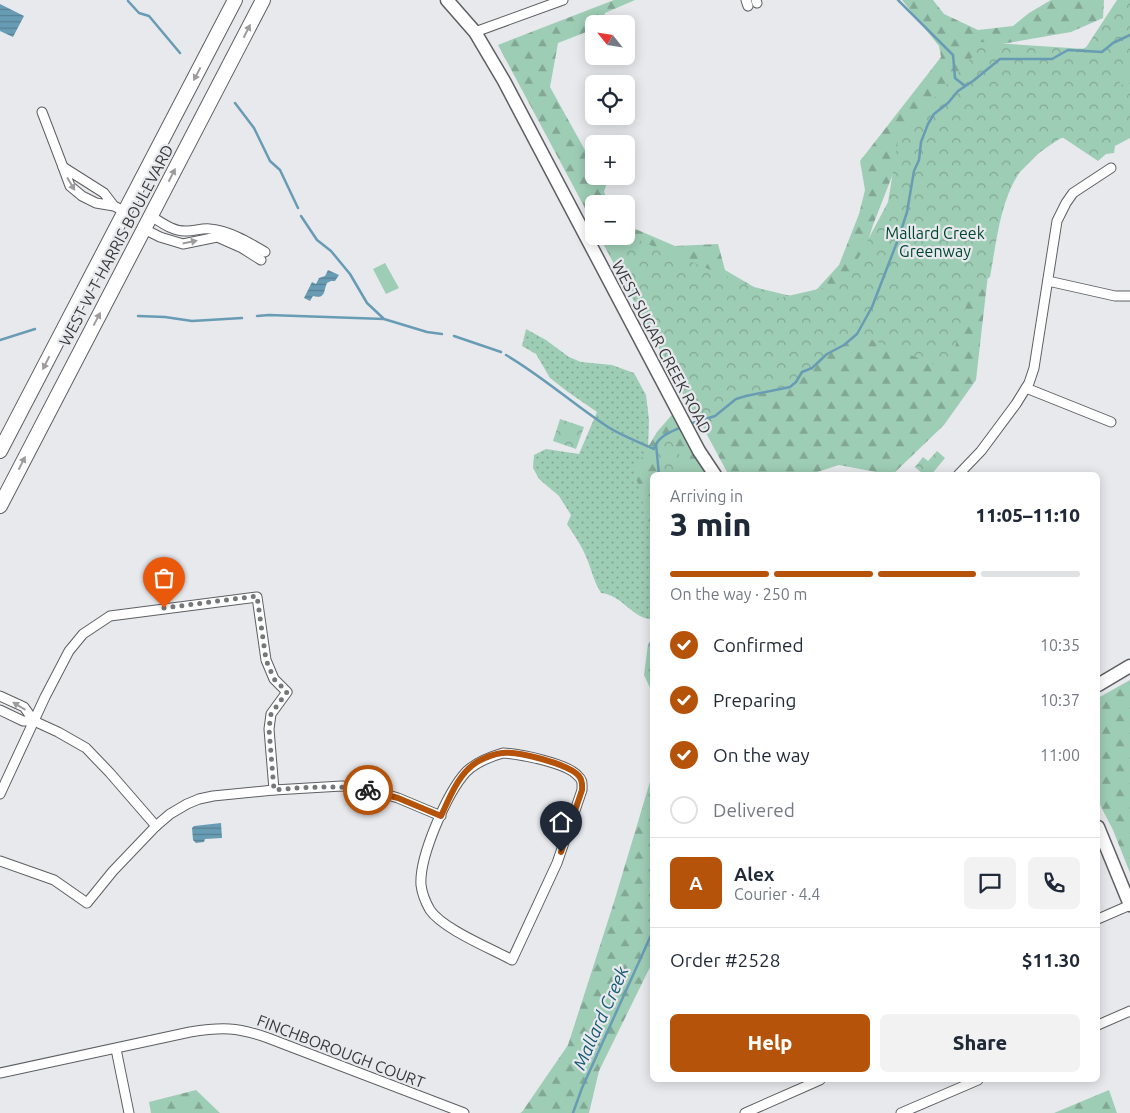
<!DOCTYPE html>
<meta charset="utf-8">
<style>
body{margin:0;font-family:Ubuntu,sans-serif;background:#f2f2f3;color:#1f2937;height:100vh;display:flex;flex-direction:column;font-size:19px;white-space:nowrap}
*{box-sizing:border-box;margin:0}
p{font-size:16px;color:#747a83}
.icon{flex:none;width:28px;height:28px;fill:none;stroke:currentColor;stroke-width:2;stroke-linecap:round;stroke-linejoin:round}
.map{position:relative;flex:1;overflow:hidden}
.details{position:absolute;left:650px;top:472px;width:450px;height:610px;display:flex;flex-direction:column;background:#fff;border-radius:8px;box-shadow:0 2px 12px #0003}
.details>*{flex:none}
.needle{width:32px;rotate:300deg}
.tools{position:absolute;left:585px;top:15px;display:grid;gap:10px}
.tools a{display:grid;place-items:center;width:50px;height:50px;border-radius:8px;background:#fff;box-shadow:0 2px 12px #0003;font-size:25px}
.pin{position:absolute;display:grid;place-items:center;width:42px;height:42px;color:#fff;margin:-51px -21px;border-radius:50% 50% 50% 0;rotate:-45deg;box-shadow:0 0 5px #0007}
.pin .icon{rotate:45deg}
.courier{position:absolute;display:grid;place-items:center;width:50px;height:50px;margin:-25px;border:4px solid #b45309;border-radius:50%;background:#fff;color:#222;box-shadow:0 1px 6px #0007}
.headline em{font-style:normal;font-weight:800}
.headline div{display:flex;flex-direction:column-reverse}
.headline{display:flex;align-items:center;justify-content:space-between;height:85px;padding:0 20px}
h1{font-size:32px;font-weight:800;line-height:38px}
.bar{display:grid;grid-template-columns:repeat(4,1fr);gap:8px 5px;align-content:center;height:60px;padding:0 20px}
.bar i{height:6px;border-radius:4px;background:#e0e1e3}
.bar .selected{background:#b45309}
.bar p{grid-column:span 4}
.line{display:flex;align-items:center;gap:12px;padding:0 20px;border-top:1px solid #e0e1e3}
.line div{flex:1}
.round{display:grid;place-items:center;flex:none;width:52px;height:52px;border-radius:8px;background:#f2f2f3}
ol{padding:0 20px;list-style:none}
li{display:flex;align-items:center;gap:15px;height:55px}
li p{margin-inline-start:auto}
li .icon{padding:5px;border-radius:50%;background:#b45309;color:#fff;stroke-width:4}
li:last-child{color:#747a83}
li i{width:28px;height:28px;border:2px solid #e0e1e3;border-radius:50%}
.cta{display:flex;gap:10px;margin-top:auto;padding:10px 20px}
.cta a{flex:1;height:58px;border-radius:8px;background:#b45309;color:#fff;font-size:20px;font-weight:800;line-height:58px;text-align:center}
.cta a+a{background:#f2f2f3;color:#1f2937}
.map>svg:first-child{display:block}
.grass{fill:url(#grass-dots)}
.forest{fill:url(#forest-firs)}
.park{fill:url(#park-crowns)}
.pitch{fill:#9ecdb5}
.water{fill:url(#water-rules)}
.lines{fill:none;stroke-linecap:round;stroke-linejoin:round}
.stream{stroke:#689cb4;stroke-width:2.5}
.street-casing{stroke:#5d5f62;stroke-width:11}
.secondary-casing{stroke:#5d5f62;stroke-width:15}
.primary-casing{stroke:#5d5f62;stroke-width:16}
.street{stroke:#fff;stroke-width:9}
.secondary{stroke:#fff;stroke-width:12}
.primary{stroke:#fff;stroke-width:14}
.oneway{fill:#9c9c9d}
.done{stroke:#757779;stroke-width:5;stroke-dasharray:0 9}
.route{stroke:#b45309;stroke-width:6}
.labels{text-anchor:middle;stroke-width:4.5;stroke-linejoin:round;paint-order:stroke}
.park-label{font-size:16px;fill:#004730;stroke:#e7e9ed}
.street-label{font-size:16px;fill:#38393b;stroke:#e7e9ed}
.water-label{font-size:18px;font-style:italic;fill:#165a73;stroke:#e7e9ed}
</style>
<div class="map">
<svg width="1130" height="1113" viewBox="0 0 1130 1113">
<defs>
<pattern id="grass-dots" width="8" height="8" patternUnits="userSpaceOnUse" patternTransform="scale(1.25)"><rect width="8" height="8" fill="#9ecdb5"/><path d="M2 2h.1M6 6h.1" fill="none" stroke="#82a794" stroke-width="1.8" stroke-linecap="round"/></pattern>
<pattern id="forest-firs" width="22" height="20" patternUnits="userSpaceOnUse" patternTransform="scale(1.25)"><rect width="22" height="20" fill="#9ecdb5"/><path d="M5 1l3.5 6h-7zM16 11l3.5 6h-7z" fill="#82a794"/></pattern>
<pattern id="park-crowns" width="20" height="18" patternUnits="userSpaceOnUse" patternTransform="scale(1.25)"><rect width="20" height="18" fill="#9ecdb5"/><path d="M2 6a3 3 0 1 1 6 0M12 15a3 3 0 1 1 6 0" fill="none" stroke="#82a794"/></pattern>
<pattern id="water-rules" width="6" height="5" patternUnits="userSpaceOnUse" patternTransform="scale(1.25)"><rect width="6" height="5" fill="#689cb4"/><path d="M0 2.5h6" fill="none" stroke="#578094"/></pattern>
</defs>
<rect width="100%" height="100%" fill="#e7e9ed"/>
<path class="grass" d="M526,329l20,11 23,17 12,5 31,3 22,8 12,22 3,25 -1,33 4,39v127c-20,0 -29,-24 -51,-26 -7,-11 -9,-22 -14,-34 -5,-13 -13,-24 -20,-35l4,-9 -12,-19 -20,-17 -6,-11 1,-13 12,-6 33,5 18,-42 -29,-20 -18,-14 -14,-24 -14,-8z"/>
<g class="forest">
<polygon points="614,0 635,0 605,13 602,24 594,24 594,29 558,43 550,87 586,152 594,153 594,176 609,176 604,192 610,204 594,204 594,225 498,45"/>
<polygon points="902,0 933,0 944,14 978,30 1013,26 1029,13 1051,0 1104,0 1103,18 1071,32 990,46 898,161 873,225 852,291 729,371 683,394 600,236 626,236 626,225 675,246 718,244 725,270 754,287 807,300 839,265 859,214 865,190 860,161 941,57 939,46"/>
<polygon points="1130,0 1130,131 1068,136 1050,142 1014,178 994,222 976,380 944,425 892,475 839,465 808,475 732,475 727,472 690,403 838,342 1063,60 1115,31"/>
<polygon points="677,409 716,475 652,475 652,531 648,521 634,470 657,432"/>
<polygon points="652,638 652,692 644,675 648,644"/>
<polygon points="1130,680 1130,873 1113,830 1098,801 1098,698"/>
<polygon points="652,775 652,963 599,1071 589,1113 520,1113 522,1112 568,1045 614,902"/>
<polygon points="196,1090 220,1113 151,1113 149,1102"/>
<polygon points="1109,1090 1117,1113 1054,1113"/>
</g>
<g class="park">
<path d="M1117,0h13v61l-11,23 11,3v51l-15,8 -1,7 -8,1 -8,7 -36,-24c-11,8 -27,17 -37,28 -25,30 -28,75 -35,112l-20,14 -21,79 -92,-36 -13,11 -17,9 -15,14 -10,4 -6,10 -6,5 -44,9 -10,3 -21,17 -18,4 -98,-184 27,-1 153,63 66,-15 43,-81 11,-67 77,-82 -11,-12 120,8z"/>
<polygon points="560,419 584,427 576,449 553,441"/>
<polygon points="667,433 691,475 659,475 656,443"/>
<polygon points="937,451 945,458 931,475 924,475 915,467 923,457 928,461"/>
</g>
<polygon class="pitch" points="385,263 399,288 386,294 373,269"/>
<g class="water">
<polygon points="0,4 24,16 13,37 0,31"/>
<path d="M328,270l11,5 -4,6h-4l-4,2c-4,9 -1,16 -14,13l-3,5 -6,-3 8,-16 4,2 3,-6 6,-2z"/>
<polygon points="221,823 222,838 205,839 204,842 196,843 193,840 192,828 194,826"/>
</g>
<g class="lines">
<g class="stream">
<polyline points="898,0 953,55 955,78 965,86"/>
<polyline points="128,1 139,13 149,16 180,53"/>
<polyline points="235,103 254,128 270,161 280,170 298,208"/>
<polyline points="301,216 317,240 331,251 350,274 367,303 383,318"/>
<polyline points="138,316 165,317 192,321 242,318"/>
<polyline points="257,316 269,315 384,319 427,332 442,334"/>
<polyline points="454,336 501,352"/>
<polyline points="0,340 35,329"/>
<path d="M506,355c36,21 67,49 102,72 14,9 31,15 46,22 4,-13 16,-17 28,-22"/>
<polyline points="689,424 715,416 736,399 746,396 790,387 796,382 802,372 812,368 827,354 844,345 857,334 872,307 899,237 907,212 914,171 919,160 921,142 928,124 934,114 948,103 958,91 973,81 1000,59 1052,59 1068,50 1102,52 1113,43 1130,35"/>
<polyline points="656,444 659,475"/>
<polyline points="573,1113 582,1088 652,933"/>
</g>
<defs>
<g id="street">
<polyline points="746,0 748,6"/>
<polyline points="756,0 757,3"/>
<polyline points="475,32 563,0"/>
<polyline points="42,112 63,167"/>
<polyline points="114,206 104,193 63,167 70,186 82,196 96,203 114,206 124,211"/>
<path d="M151,216c11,7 23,16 36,15 8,0 15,-3 23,-2 20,2 38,13 55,23"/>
<polyline points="144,229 160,237 183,244 217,237 242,248 261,260"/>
<polyline points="1048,281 1115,296 1130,296"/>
<polyline points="1026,388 1111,422"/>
<polyline points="958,475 981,451 1016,404 1029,383 1034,368 1057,221 1066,203 1073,193 1111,168"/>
<polyline points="0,696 24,707 34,721"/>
<polyline points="0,710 23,721 34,721 58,732 86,748 110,773 156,826"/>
<path d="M503,753c17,1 64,10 75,23 5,4 4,8 4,14l-25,73 -45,97c-22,-12 -69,-31 -82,-50 -4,-7 -8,-17 -9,-25 -2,-28 26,-92 45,-113 10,-10 23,-15 37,-19z"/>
<polyline points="0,794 45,697 69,651 83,634 110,616 257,597 266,660 274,679 287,692 271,714 269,729 274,790"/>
<polyline points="0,861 54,880 87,903 113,871 156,826 170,814 187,804 199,799 213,796 274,790 342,786 375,791 398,798 441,816"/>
<polyline points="1098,919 1130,905"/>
<polyline points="1098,1025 1130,1011"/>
<polyline points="116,1049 129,1113"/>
<path d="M0,1073l190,-41c32,-5 47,-5 78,6l196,75"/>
<polyline points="745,1113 820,1080"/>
<polyline points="901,1113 978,1080"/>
</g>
<g id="secondary">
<polyline points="447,0 475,32 504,81 699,451 715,475"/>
<polyline points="1098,685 1130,666"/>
<polyline points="1098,827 1130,905"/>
</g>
<g id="primary">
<polyline points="0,451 235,0"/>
<polyline points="0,506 263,0"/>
</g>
</defs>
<use href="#street" class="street-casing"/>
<use href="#secondary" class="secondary-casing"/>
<use href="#primary" class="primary-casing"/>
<use href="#street" class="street"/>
<use href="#secondary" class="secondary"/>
<use href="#primary" class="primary"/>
</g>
<defs><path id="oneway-solid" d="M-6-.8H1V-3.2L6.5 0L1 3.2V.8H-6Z" transform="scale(1.25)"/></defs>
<g class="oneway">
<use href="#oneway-solid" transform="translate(247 31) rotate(-63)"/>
<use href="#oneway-solid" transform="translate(197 74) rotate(118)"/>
<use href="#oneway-solid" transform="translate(172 175) rotate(-63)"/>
<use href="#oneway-solid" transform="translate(71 184) rotate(59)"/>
<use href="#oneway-solid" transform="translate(190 242) rotate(-11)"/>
<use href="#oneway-solid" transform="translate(97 319) rotate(-62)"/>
<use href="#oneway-solid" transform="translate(46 363) rotate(117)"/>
<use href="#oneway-solid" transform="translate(22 463) rotate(-63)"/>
<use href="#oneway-solid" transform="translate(19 706) rotate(-149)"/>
</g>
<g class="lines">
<path class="done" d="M164,608l93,-12 9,64 8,19 13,13 -16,22 -2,15 5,61c32,-3 62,-5 94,0"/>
<path class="route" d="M368,790l30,8 43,18c9,-19 17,-42 36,-54 7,-4 17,-8 25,-9 16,-2 67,11 77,23 4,5 3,9 3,14l-21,62"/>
</g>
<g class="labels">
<g class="park-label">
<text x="935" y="239">Mallard Creek<tspan x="935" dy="18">Greenway</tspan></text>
</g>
<g class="street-label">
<text transform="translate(116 245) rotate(-62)" y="6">WEST W T HARRIS BOULEVARD</text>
<text transform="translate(662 347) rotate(62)" y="6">WEST SUGAR CREEK ROAD</text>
<text transform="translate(341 1051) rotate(21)" y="6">FINCHBOROUGH COURT</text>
</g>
<g class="water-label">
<text transform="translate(601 1018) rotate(-66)" y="6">Mallard Creek</text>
</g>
</g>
</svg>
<div class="tools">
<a><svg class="needle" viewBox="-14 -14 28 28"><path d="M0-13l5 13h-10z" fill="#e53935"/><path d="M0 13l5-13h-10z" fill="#747a83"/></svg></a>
<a><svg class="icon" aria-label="locate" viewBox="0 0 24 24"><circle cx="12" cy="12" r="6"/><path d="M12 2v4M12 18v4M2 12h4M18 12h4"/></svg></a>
<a>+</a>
<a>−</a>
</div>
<div class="pin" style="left:164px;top:608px;background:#ea580c"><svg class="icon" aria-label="bag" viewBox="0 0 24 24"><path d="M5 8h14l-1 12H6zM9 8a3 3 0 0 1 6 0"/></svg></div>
<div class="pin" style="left:561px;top:852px;background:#1f2937"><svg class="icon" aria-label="home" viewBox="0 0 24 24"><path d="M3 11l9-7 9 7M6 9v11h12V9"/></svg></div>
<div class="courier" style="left:368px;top:790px"><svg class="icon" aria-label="bike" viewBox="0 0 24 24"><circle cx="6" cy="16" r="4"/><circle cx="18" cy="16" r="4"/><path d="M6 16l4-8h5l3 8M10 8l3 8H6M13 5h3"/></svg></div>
<section class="details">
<div class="headline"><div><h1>3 min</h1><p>Arriving in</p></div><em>11:05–11:10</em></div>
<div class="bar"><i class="selected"></i><i class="selected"></i><i class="selected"></i><i></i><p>On the way · 250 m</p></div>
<ol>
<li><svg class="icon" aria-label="check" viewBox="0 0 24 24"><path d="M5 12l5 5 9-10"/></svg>Confirmed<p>10:35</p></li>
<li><svg class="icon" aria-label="check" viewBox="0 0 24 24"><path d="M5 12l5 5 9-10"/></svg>Preparing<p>10:37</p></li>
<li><svg class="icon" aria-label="check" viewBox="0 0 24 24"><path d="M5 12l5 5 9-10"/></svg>On the way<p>11:00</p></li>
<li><i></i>Delivered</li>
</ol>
<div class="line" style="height:90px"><b class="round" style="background:#b45309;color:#fff">A</b><div><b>Alex</b><p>Courier · 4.4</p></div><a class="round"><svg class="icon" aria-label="chat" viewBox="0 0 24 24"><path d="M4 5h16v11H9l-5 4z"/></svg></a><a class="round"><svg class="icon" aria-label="phone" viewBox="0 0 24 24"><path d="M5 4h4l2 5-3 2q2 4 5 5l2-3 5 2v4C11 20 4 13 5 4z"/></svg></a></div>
<div class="line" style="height:65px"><div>Order #2528</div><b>$11.30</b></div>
<div class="cta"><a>Help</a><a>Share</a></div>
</section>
</div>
